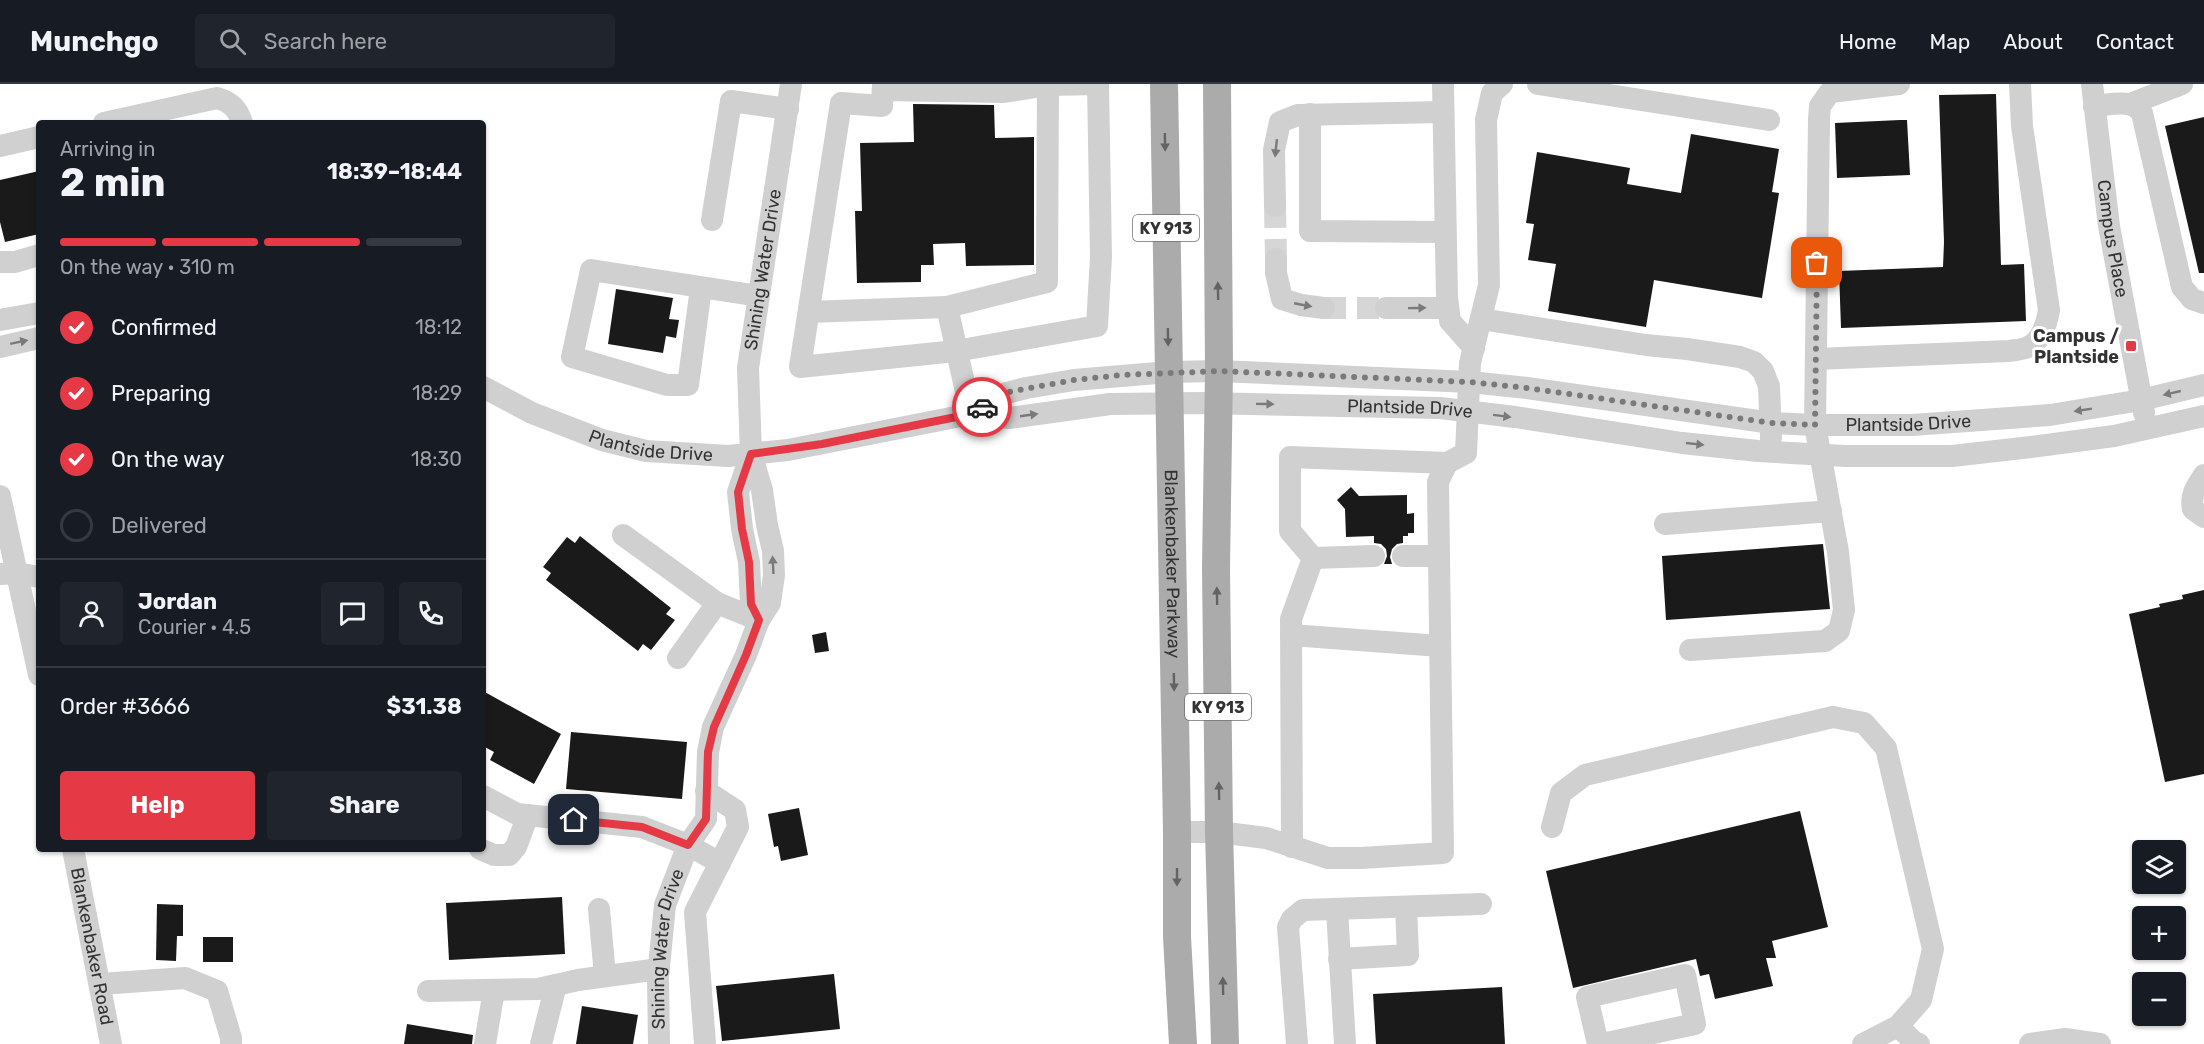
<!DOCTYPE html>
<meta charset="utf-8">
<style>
body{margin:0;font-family:Rubik,sans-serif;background:#20242c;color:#f1f3f6;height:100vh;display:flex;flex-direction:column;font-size:22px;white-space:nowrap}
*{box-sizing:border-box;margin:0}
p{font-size:20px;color:#9ea1a6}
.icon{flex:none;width:33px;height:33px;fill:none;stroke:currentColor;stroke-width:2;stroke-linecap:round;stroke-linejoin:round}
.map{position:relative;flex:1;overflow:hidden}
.side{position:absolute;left:36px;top:36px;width:450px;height:732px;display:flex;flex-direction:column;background:#171b24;border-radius:6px;box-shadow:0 2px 4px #0004}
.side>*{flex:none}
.fabs{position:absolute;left:2132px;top:756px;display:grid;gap:12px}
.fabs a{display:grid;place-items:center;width:54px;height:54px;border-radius:6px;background:#171b24;box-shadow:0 2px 4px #0004;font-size:30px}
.pin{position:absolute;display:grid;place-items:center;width:51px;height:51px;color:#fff;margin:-26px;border-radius:12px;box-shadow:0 3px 9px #0006}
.courier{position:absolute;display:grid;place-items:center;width:60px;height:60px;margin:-30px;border:4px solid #e63946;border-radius:50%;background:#fff;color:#222;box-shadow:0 2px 8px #0007}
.head em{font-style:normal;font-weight:700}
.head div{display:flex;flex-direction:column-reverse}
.head{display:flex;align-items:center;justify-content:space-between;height:102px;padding:0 24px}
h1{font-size:39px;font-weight:700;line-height:45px}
.bar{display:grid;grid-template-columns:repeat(4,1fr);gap:9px 6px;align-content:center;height:72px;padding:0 24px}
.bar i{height:8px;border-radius:4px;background:#363941}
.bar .active{background:#e63946}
.bar p{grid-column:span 4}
.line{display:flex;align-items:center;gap:15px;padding:0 24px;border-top:2px solid #363941}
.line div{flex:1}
.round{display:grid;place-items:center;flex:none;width:63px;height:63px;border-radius:6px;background:#20242c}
ol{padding:0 24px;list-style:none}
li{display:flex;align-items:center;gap:18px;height:66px}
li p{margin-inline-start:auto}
li .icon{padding:6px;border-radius:50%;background:#e63946;color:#fff;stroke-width:4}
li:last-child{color:#9ea1a6}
li i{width:33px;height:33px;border:3px solid #363941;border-radius:50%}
.cta{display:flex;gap:12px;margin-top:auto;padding:12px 24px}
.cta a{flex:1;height:69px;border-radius:6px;background:#e63946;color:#fff;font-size:24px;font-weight:700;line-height:69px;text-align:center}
.cta a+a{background:#20242c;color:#f1f3f6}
header{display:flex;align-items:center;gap:36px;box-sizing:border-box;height:84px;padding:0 30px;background:#171b24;border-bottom:2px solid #363941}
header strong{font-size:28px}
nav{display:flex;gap:33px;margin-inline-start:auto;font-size:21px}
.search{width:420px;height:54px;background:#20242c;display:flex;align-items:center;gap:15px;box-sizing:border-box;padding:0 21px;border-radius:6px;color:#9ea1a6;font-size:22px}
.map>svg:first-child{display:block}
.building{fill:#1a1a1a}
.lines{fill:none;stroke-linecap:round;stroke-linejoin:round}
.minor-tunnel{stroke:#d6d6d6;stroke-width:22;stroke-dasharray:22 11;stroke-linecap:butt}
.minor{stroke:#d0d0d0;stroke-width:22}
.major{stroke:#ababab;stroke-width:28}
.oneway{fill:#636363}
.oneway2{fill:#7a7a7a}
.done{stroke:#7a7a7a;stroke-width:6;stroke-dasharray:0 10.8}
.route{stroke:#e63946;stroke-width:8}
.poi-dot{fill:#e63946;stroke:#fff;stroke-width:2}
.labels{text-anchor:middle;stroke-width:6;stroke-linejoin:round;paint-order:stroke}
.shield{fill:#fff;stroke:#707070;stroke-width:1.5}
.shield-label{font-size:16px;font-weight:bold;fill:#333}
.street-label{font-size:18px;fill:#333;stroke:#fff}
.poi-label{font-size:18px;font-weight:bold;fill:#333;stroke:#fff;text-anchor:end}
</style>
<header>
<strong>Munchgo</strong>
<div class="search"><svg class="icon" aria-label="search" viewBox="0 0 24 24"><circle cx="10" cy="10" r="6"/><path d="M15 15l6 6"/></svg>Search here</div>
<nav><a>Home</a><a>Map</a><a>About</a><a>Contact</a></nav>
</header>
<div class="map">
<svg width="2204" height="960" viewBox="0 0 2204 960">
<rect width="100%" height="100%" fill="#fff"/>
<g class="building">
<polygon points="1996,10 2001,181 2024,180 2026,237 1841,244 1839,187 1943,183 1944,158 1939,11"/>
<polygon points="913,20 994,21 995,54 1034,53 1034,181 966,182 965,159 933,160 934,181 921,181 921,198 857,199 855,127 862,127 860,59 914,58"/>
<polygon points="2204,33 2204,189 2199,189 2165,42"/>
<polygon points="1900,36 1907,36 1910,91 1837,94 1835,39"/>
<polygon points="1691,50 1779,65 1772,108 1779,109 1762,214 1654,196 1646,243 1548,227 1556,180 1528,176 1534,140 1526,139 1537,68 1630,84 1627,100 1681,109"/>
<polygon points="39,87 39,150 5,158 0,138 0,96"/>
<polygon points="616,205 673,214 669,235 679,236 676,254 666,252 663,269 608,260"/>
<polygon points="1351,403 1359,412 1407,411 1407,430 1414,429 1414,449 1408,449 1408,452 1403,452 1403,459 1397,460 1392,465 1390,473 1392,480 1384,480 1387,472 1386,465 1381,460 1374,459 1374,452 1346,453 1345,425 1337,416"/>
<polygon points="580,452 671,524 666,530 675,536 651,566 643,560 638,567 546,496 551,489 543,483 567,453 575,459"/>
<polygon points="1823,460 1830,525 1666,536 1662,472"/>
<polygon points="2204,506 2204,690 2165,698 2129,530 2160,523 2159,520 2183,515 2182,511"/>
<polygon points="826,548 829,567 815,569 812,551"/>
<polygon points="483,607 561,650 534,700 490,676 494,668 483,662"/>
<polygon points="571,648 687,658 682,715 566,705"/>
<polygon points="799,724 808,771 781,777 778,762 774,763 768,730"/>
<polygon points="1800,727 1828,843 1772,857 1776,874 1766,874 1773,902 1715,915 1709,890 1700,892 1696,875 1573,904 1546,787"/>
<polygon points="562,813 565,870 449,876 446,819"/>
<polygon points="157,820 183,821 183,852 177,852 176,877 156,876"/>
<rect x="203" y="853" width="30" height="25"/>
<polygon points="834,890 840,945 722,957 716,902"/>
<polygon points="1502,903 1505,960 1376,960 1373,910"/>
<polygon points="582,922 638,931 633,960 576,960"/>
<polygon points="407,940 473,951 472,960 404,960"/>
</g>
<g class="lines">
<g class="minor-tunnel">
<polyline points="1275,122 1276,175"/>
<polyline points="1324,224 1386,224"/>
</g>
<g class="minor">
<polyline points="1443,0 1447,214 1450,237 1474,264"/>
<polyline points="1538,0 1769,36"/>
<path id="s1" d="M2092,0l17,142 35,187"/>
<polyline points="883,6 1004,8 1048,1 1098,0 1101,173 1097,242 956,267 800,283 841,19 882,22 883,0"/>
<polyline points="2130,20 2182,0"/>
<path d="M2094,22c16,-1 38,-8 48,7l40,174 10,12 12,4"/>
<polyline points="1310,30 1310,147 1445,148"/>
<path d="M104,39l113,-25c14,4 21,11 25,25"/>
<polyline points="0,62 39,53"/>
<polyline points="1275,122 1274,66 1280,38 1298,31 1442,28"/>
<polyline points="712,136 731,17 788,25"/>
<polyline points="1276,175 1276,189 1282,215 1301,221 1324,224"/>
<polyline points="0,178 15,178 39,171"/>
<polyline points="701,204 688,301 667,301 572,273 591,186 759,212"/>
<polyline points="1386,224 1448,224"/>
<polyline points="809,228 947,223"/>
<polyline points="1481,235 1646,261 1687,265 1740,273 1754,278 1763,287 1769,302 1771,354"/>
<polyline points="0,236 39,229"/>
<polyline points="0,263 39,254"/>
<path d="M1816,275l193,-8c5,-1 13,-1 19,-4 13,-5 19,-24 21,-37l-27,-184 -2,-42"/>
<path id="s2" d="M483,303l49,26 70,27 44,11 82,5 60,-6 183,-36 38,4 101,-14 94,-1 236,5 75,9 167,26 76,8 87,5h107l79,-9 83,-11 90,-20"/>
<path id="s3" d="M971,330l32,-20 23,-6 48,-8 95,-8 50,-1 251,11 57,6 245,35 43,2h97l138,-10 91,-15 63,-15"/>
<polyline points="971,330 947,223 1047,198 1048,0"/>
<polyline points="751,370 738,408 742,445 749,478 751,520 759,536"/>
<path d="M2204,391c-8,12 -14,20 -11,34l11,8"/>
<polyline points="0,412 39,591"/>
<polyline points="1665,440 1831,427"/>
<polyline points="623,451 717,519"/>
<polyline points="1403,472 1439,472"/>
<polyline points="1313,474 1374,472"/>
<polyline points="0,490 17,489 39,493"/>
<polyline points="1291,551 1440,562"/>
<polyline points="1690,566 1825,557 1839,547 1844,526 1838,468 1815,341 1819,35 1820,22 1830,8 1899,0"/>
<polyline points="678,574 717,519 759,536"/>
<polyline points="483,712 517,730 642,743 688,761 720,779"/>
<polyline points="1552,743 1561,709 1585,691 1833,633 1864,639 1886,664 1933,865 1921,916 1898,942 1863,960"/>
<polyline points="1177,748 1219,748 1266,754 1328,774 1361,774 1443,769 1438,398 1447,379 1466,369 1470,279 1489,201 1486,36 1492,9 1502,0"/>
<polyline points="1292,763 1291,535 1313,474 1290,447 1290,373 1447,379"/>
<path id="s4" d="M73,765l38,195"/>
<polyline points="480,765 494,771 509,771 516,763 528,731"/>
<polyline points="599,825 605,892"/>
<polyline points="1337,826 1345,960"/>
<polyline points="1339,875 1408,871 1406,823"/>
<polyline points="100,900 185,894 217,907 231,954 231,960"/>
<polyline points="428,907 538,905 578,896 659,885"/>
<polyline points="1898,942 1914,958 1919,960"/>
<polyline points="485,960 494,906"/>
<polyline points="541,960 556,901"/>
<path id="s5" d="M659,960l-1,-67 7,-72 23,-60 18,-26 2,-67 5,-25 33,-72 13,-35 11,-17 4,-28 -1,-24 -6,-26 -5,-35 -11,-36 -3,-86 43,-284"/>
<polyline points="705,960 695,828 738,743 735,726 706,707"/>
<polyline points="1297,960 1288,843 1292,835 1303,826 1481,820"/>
<polyline points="1598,960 1587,913 1685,891 1695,940 1602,960"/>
<polyline points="2030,960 2065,955 2100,960"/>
</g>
<g class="major">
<path id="s6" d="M1164,0l13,748v105l6,107"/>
<polyline points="1217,0 1219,287 1216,484 1219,748 1225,960"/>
</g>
</g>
<defs><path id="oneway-solid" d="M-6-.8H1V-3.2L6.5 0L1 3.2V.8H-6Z" transform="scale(1.5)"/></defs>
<g class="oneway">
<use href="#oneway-solid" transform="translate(1165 58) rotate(89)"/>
<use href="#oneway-solid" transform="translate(1218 207) rotate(-91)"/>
<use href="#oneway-solid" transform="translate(1168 253) rotate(89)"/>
<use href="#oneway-solid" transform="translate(1217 512) rotate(-91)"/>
<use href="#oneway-solid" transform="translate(1174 598) rotate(89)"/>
<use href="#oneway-solid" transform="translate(1219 707) rotate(-91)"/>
<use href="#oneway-solid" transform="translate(1177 793) rotate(90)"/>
<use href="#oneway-solid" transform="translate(1223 902) rotate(-91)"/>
</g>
<g class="oneway2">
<use href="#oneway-solid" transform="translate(1276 64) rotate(96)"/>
<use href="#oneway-solid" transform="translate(1303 221) rotate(11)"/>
<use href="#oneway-solid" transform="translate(1417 224) rotate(-1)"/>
<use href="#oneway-solid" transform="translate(19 258) rotate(-12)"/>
<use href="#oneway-solid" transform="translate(2172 309) rotate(167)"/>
<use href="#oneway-solid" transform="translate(1265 320) rotate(1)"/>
<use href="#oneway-solid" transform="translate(2083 326) rotate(171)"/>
<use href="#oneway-solid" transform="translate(1029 331) rotate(-8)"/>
<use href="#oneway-solid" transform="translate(1502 332) rotate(7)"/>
<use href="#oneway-solid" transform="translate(1695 360) rotate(6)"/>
<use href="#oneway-solid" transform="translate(773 481) rotate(-93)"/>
</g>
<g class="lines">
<polyline class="done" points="982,323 1003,309 1074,296 1122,291 1220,287 1470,298 1527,304 1772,339 1815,341 1817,179"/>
<polyline class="route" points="574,736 642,743 688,761 706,735 708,668 714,643 746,571 759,536 751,520 749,478 742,445 738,408 751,370 822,360 971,330 982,323"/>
</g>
<rect class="poi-dot" x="2125" y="256" width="12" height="12" rx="3"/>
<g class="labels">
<g class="shield">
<rect x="1133" y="131" width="66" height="26" rx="4.5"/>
<rect x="1185" y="610" width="66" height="26" rx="4.5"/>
</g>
<g class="shield-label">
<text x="1166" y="150">KY 913</text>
<text x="1218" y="629">KY 913</text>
</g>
<g class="street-label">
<text dy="6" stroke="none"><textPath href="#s1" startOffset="156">Campus Place</textPath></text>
<text dy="6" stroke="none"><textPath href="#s5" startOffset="802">Shining Water Drive</textPath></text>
<text dy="6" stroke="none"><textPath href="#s2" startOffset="945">Plantside Drive</textPath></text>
<text dy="6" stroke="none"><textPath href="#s3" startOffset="948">Plantside Drive</textPath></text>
<text dy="6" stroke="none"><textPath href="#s2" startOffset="180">Plantside Drive</textPath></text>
<text dy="6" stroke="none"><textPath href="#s6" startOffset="480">Blankenbaker Parkway</textPath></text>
<text dy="6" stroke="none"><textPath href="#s4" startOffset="99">Blankenbaker Road</textPath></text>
<text dy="6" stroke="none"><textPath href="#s5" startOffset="96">Shining Water Drive</textPath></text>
</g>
<g class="poi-label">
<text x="2119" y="258">Campus /<tspan x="2119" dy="21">Plantside</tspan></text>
</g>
</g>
</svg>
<div class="fabs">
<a><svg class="icon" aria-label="layers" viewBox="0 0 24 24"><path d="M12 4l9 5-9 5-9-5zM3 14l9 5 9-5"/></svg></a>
<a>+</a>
<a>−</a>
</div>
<div class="pin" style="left:1817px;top:179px;background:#ea580c"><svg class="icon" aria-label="bag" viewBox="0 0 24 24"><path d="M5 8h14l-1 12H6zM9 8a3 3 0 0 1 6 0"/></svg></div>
<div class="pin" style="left:574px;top:736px;background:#1f2937"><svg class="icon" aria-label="home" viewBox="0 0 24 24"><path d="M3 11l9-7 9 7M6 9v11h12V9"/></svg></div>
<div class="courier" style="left:982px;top:323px"><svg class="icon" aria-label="car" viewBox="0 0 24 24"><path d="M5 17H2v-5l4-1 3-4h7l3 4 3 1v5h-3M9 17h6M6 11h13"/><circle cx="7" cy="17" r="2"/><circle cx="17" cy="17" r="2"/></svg></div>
<section class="side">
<div class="head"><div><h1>2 min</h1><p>Arriving in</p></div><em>18:39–18:44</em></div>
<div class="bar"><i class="active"></i><i class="active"></i><i class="active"></i><i></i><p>On the way · 310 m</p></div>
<ol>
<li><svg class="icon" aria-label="check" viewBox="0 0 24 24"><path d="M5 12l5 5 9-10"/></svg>Confirmed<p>18:12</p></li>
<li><svg class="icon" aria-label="check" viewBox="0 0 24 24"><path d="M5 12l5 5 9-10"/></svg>Preparing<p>18:29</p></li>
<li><svg class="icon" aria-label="check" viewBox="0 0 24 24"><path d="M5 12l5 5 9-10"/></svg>On the way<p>18:30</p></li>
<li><i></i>Delivered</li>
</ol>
<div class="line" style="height:108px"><a class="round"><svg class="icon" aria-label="person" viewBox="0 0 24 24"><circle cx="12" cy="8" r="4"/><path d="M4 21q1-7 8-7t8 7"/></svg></a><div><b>Jordan</b><p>Courier · 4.5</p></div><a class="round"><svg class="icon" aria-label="chat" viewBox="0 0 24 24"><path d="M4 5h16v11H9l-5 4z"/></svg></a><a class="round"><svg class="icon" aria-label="phone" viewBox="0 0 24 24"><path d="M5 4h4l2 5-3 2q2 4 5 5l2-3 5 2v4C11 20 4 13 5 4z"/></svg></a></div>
<div class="line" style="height:78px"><div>Order #3666</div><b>$31.38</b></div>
<div class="cta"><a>Help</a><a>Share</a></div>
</section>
</div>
